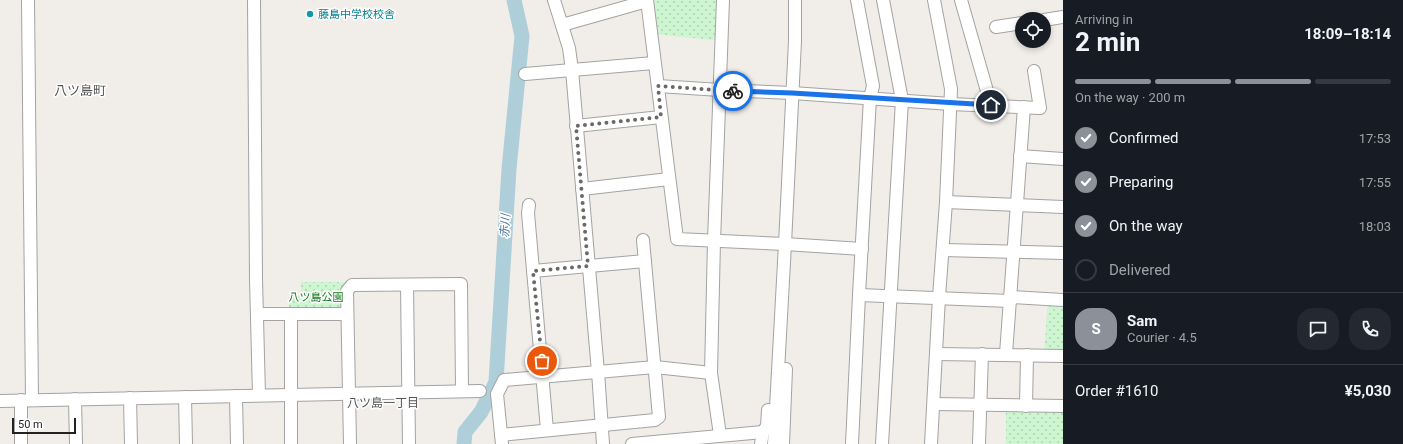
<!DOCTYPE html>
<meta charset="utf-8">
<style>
body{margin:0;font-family:Roboto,"Noto Sans JP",sans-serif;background:#242831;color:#f1f3f6;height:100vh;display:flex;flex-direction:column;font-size:15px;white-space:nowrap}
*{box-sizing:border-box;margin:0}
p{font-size:13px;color:#9ea1a6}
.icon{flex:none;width:22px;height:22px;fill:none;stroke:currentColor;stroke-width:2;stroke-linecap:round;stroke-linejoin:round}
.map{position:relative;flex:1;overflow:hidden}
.drawer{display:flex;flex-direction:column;background:#171b24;width:340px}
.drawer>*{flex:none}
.tools{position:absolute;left:1015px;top:12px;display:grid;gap:8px}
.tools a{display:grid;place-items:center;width:36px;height:36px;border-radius:50%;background:#171b24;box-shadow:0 2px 6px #0003;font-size:20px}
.scale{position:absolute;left:12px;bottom:10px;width:64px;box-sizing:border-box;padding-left:4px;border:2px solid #222;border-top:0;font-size:11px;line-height:14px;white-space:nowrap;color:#222;-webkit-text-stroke:3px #fff;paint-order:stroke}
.pin{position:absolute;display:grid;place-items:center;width:34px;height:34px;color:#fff;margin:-17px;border:2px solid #fff;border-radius:50%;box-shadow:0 1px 4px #0007}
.courier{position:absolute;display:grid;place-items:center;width:40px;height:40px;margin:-20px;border:3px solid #1a73e8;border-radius:50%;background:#fff;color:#222;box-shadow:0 1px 5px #0007}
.summary em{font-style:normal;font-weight:700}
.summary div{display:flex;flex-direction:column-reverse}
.summary{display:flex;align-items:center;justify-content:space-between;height:68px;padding:0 12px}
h1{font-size:26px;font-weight:700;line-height:30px}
.bar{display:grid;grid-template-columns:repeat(4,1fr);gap:6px 4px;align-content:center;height:48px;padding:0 12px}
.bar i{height:5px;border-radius:3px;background:#363941}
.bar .on{background:#8c9099}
.bar p{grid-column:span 4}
.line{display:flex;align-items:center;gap:10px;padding:0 12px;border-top:1px solid #363941}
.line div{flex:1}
.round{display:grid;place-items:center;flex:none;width:42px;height:42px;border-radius:16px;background:#242831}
ol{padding:0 12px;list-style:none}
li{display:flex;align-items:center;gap:12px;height:44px}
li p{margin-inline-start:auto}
li .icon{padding:4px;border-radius:50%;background:#8c9099;color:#fff;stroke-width:4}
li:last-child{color:#9ea1a6}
li i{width:22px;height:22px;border:2px solid #363941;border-radius:50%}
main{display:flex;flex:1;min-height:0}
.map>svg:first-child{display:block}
.park{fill:url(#park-dots)}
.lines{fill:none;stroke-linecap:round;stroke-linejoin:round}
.river{stroke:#aecfda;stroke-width:15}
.minor-casing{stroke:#a3a3a3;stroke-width:14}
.minor{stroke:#fff;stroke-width:12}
.done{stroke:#6a6968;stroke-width:4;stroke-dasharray:0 7.2}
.route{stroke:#1a73e8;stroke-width:5}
.culture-dot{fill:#0f9aa8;stroke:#fff;stroke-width:1.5}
.labels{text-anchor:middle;stroke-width:3;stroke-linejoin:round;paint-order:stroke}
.culture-label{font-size:11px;fill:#0d838f;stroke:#fff;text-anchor:start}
.park-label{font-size:11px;fill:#177821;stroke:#fff}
.water-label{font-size:12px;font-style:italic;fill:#5379a1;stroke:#fff}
.neighbourhood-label{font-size:12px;fill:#555;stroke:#fff}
.quarter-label{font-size:13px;fill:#555;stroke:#fff}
</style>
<main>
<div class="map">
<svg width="1063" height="444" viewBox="0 0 1063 444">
<defs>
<pattern id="park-dots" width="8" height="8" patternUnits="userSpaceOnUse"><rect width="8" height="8" fill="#ccf5d0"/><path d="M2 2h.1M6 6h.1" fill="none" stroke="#afd2b2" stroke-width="1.8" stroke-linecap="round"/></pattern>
</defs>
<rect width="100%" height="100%" fill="#f1eee9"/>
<g class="park">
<polygon points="658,0 722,0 722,41 654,34 652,1"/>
<polygon points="301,282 347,282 347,313 289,312 289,296 301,296"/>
<polygon points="1048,299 1063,300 1063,356 1044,355"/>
<polygon points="1006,405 1063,406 1063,444 1006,444"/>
</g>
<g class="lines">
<polyline class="river" points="464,444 465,432 481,412 496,382 509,169 522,36 514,0"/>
<defs>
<g id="minor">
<polyline points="28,0 32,400"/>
<polyline points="254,0 256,279 259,395"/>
<polyline points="554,0 569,48 572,70 598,372 603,444"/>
<polyline points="647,0 677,239 785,244 862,249"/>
<polyline points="961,0 991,105"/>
<polyline points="1044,20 1063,17"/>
<polyline points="562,25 647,1"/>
<polyline points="996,27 1022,23"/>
<polyline points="525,74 654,63"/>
<polyline points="658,86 720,90 792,93 951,104 1040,108 1034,71"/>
<polyline points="576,126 661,117"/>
<polyline points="1020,156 1063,159"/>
<polyline points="582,189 669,179"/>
<polyline points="946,202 1063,207"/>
<polyline points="529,205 528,213 547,430"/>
<polyline points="943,250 1063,253"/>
<polyline points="533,271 645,261"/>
<polyline points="407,285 409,444"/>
<polyline points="859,295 1010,301"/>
<polyline points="1010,297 1063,300"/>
<polyline points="257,314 347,314"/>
<polyline points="291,314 291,444"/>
<polyline points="936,354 1063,356"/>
<polyline points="1006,354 1024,107"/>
<polyline points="236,396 237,444"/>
<polyline points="185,397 186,444"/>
<polyline points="130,398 131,444"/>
<polyline points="75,399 76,444"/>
<polyline points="0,401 480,391"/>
<polyline points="934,404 1063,406"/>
<polyline points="1026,406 1027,355"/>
<polyline points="501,435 655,420 659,417 643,240"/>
<polyline points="720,435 711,373 714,241 723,0"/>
<polyline points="21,444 21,400"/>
<polyline points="350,444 347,291 352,285 461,284 462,391"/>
<polyline points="502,444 497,394 504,380 655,367 711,373"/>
<polyline points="632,444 763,432"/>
<polyline points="761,444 763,432 767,426 768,410"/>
<polyline points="774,444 785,244 795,41 795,0"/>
<polyline points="783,444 786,369"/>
<polyline points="852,444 859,295 870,98 873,86 857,0"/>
<polyline points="882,444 902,100 883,0"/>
<polyline points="931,444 939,297 946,202 951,89 934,0"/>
<polyline points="979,444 982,354"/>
</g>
</defs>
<use href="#minor" class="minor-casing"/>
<use href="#minor" class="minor"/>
</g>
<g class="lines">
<polyline class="done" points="542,361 533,271 588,266 576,126 661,117 658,86 733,91"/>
<polyline class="route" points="733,91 792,93 991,105"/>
</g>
<circle class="culture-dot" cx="310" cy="14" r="4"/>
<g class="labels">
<g class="culture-label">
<text x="318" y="18">藤島中学校校舎</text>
</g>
<g class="park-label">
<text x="316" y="301">八ツ島公園</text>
</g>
<g class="water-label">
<text transform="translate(505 226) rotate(-86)" y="4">赤川</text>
</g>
<g class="neighbourhood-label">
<text x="383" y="407">八ツ島一丁目</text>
</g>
<g class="quarter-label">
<text x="80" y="95">八ツ島町</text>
</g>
</g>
</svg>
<div class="tools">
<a><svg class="icon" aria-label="locate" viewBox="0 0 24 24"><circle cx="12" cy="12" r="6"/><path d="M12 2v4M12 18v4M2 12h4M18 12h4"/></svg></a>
</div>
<div class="scale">50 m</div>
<div class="pin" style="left:542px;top:361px;background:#ea580c"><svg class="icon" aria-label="bag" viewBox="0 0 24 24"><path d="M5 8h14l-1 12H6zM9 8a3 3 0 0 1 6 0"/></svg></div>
<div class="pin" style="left:991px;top:105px;background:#1f2937"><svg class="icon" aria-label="home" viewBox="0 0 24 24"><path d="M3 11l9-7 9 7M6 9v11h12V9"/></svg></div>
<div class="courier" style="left:733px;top:91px"><svg class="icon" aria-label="bike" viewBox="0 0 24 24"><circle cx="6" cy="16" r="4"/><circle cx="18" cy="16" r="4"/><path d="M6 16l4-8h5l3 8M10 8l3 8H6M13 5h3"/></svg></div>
</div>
<section class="drawer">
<div class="summary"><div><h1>2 min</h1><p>Arriving in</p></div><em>18:09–18:14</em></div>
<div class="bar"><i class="on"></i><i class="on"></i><i class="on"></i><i></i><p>On the way · 200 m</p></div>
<ol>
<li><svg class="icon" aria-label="check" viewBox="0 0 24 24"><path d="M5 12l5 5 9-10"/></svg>Confirmed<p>17:53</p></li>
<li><svg class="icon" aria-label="check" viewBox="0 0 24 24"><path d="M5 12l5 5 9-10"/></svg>Preparing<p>17:55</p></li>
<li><svg class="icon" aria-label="check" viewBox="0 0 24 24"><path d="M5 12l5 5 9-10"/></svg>On the way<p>18:03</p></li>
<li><i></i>Delivered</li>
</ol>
<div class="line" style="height:72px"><b class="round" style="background:#8c9099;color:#fff">S</b><div><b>Sam</b><p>Courier · 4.5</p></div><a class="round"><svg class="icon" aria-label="chat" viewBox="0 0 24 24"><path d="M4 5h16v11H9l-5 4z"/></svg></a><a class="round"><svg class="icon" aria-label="phone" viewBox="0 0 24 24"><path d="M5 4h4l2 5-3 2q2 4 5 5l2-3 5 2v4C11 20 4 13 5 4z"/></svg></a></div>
<div class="line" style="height:52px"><div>Order #1610</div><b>¥5,030</b></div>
</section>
</main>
